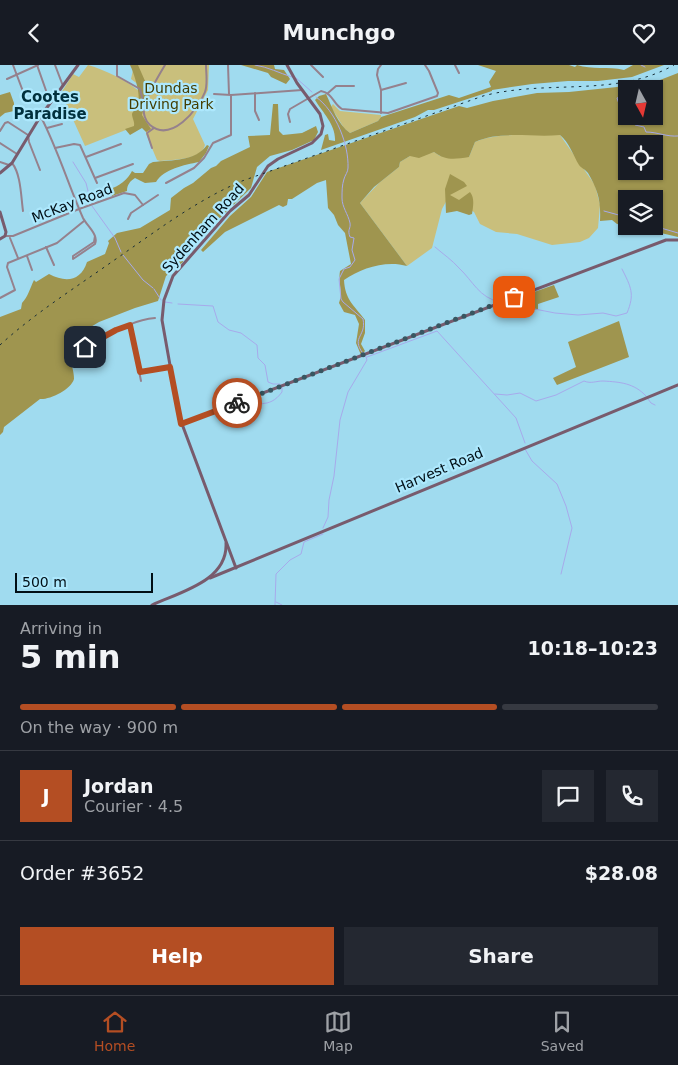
<!DOCTYPE html>
<meta charset="utf-8">
<style>
body{margin:0;font-family:"DejaVu Sans",sans-serif;background:#242831;color:#f1f3f6;height:100vh;display:flex;flex-direction:column;font-size:19px;white-space:nowrap}
*{box-sizing:border-box;margin:0}
p{font-size:16px;color:#9ea1a6}
.icon{flex:none;width:28px;height:28px;fill:none;stroke:currentColor;stroke-width:2;stroke-linecap:round;stroke-linejoin:round}
.map{position:relative;height:540px;overflow:hidden}
.side{display:flex;flex-direction:column;background:#171b24;flex:1}
.side>*{flex:none}
.needle{width:32px;rotate:172deg}
.controls{position:absolute;left:618px;top:15px;display:grid;gap:10px}
.controls a{display:grid;place-items:center;width:45px;height:45px;border-radius:0px;background:#171b24;box-shadow:0 1px 4px #0004;font-size:25px}
.scale{position:absolute;left:15px;bottom:12px;width:138px;box-sizing:border-box;padding-left:5px;border:2px solid #000e15;border-top:0;font-size:14px;line-height:18px;white-space:nowrap;color:#000e15;-webkit-text-stroke:4px #ade8fd;paint-order:stroke}
.pin{position:absolute;display:grid;place-items:center;width:42px;height:42px;color:#fff;margin:-21px;border-radius:10px;box-shadow:0 2px 8px #0006}
.courier{position:absolute;display:grid;place-items:center;width:50px;height:50px;margin:-25px;border:4px solid #b44e23;border-radius:50%;background:#fff;color:#222;box-shadow:0 1px 6px #0007}
.summary em{font-style:normal;font-weight:600}
.summary div{display:flex;flex-direction:column-reverse}
.summary{display:flex;align-items:center;justify-content:space-between;height:85px;padding:0 20px}
h1{font-size:32px;font-weight:600;line-height:38px}
.bar{display:grid;grid-template-columns:repeat(4,1fr);gap:8px 5px;align-content:center;height:60px;padding:0 20px}
.bar i{height:6px;border-radius:4px;background:#363941}
.bar .selected{background:#b44e23}
.bar p{grid-column:span 4}
.line{display:flex;align-items:center;gap:12px;padding:0 20px;border-top:1px solid #363941}
.line div{flex:1}
.round{display:grid;place-items:center;flex:none;width:52px;height:52px;border-radius:0px;background:#242831}
.action{display:flex;gap:10px;margin-top:auto;padding:10px 20px}
.action a{flex:1;height:58px;border-radius:0px;background:#b44e23;color:#fff;font-size:20px;font-weight:600;line-height:58px;text-align:center}
.action a+a{background:#242831;color:#f1f3f6}
header{display:flex;justify-content:space-between;align-items:center;height:65px;padding:0 20px;background:#171b24;font-size:22px;font-weight:600}
.tabs{display:flex;justify-content:space-around;align-items:center;height:70px;border-top:1px solid #363941;background:#171b24;font-size:14px;color:#9ea1a6}
.tabs a{display:grid;justify-items:center;gap:2px}
.tabs .selected{color:#b44e23}
.map>svg:first-child{display:block}
.green{fill:#c9bf7c}
.forest{fill:#9f954f;fill-rule:evenodd}
.lines{fill:none;stroke-linecap:round;stroke-linejoin:round}
.stream{stroke:#a7aaeb;stroke-width:1}
.street{stroke:#95818d;stroke-width:2}
.secondary{stroke:#785b6d;stroke-width:3}
.rail{stroke:#182d36;stroke-width:1;stroke-dasharray:2.5 5;stroke-linecap:butt}
.done{stroke:#385661;stroke-width:5;stroke-dasharray:0 9}
.route{stroke:#b44e23;stroke-width:6}
.labels{text-anchor:middle;stroke-width:4.5;stroke-linejoin:round;paint-order:stroke}
.park-label{font-size:14px;fill:#443d01;stroke:#ade8fd}
.street-label{font-size:14px;fill:#000e15;stroke:#ade8fd}
.neighbourhood-label{font-size:15px;font-weight:bold;fill:#00303d;stroke:#ade8fd}
</style>
<header><svg class="icon" aria-label="back" viewBox="0 0 24 24"><path d="M15 5l-7 7 7 7"/></svg>Munchgo<svg class="icon" aria-label="heart" viewBox="0 0 24 24"><path d="M12 20l-8-8c-3-5 5-10 8-4 3-6 11-1 8 4z"/></svg></header>
<div class="map">
<svg width="678" height="540" viewBox="0 0 678 540">
<rect width="100%" height="100%" fill="#a0dbef"/>
<g class="green">
<path d="M88,0c17,5 39,15 53,28l-2,-8 -8,-6 3,-14h75l-1,25 -15,29 12,26c-4,16 -32,14 -45,16l-3,-1 -11,-26v-8h-10l-51,20 -24,-53 12,-19 6,3z"/>
<polygon points="333,39 340,46 381,50 381,52 378,56 350,68 344,63 331,42"/>
<path d="M560,70l35,50 5,20 -2,23 -9,10 -9,4 -28,3 -35,-11 -21,-2 -16,-8 -6,-12 -26,-14 -6,11 -10,39 -25,18 -47,-63 19,-20 20,-16 1,-5 10,-6 24,-4 6,4 29,1 6,-15c23,-10 59,-7 85,-7z"/>
</g>
<g class="forest">
<path d="M130,0h8l11,25 -7,25 9,14 -5,3 -4,-4 -12,7 -5,-6 9,-3c1,-4 -2,-8 -2,-12 1,-3 5,-8 6,-11 3,-8 -4,-30 -8,-38z"/>
<polygon points="241,0 274,0 275,4 284,5 290,14 286,19 271,12 268,8"/>
<path d="M478,0h91l6,2 2,-2c15,5 31,1 47,5l9,-5h31l-32,12 -34,4h-30l-36,3 -40,6v1l-58,19h-6l-13,7 -94,33 4,-15 3,-1 1,6 6,1c1,-16 -12,-28 -20,-41l4,-4 7,-2c6,13 12,31 24,39l28,-12 3,-4 68,-22 10,3 32,-11 -2,-5 7,-11z"/>
<path d="M678,8v164l-47,-11h23v-27h-28v26l-9,-1 -5,-4 -12,1c1,-20 -2,-31 -12,-48 -3,-4 -7,-5 -9,-8 -6,-10 -10,-23 -19,-30 -28,3 -59,-5 -85,7l-6,15c-14,2 -23,4 -35,-5l-15,6 -9,-2 -10,6 -1,5 -25,20 -14,16 47,63c-21,-6 -46,2 -63,14 1,20 10,25 21,40v13l-4,11 4,7 -4,4 -5,-12 3,-19 -4,-9 -11,-3 -5,-9c4,-10 -1,-21 1,-32l11,-7 -6,-31 -7,-8 -4,-10 -6,-7 -2,-28 -9,3 -25,16h-4l-1,6 -4,2 -4,-2 -54,27 -22,20 -2,-2 29,-34 21,-19 16,-25 192,-66 8,2 26,-7 44,-8 32,-1 48,-5 19,-5 24,-2zM626,24h28v27h-28zM626,79h28v27h-28z"/>
<polygon points="10,27 14,38 14,46 5,48 0,52 0,30"/>
<path d="M273,39h5l1,27 4,4 19,-2 14,-7 2,6 -4,8 -22,10 -22,6 -13,11 -6,21 -31,30 -14,3 -6,7 -2,7 -12,11 -3,6v10l-17,14 -8,25 -23,7 -36,14 -20,12 8,26 -15,6c1,4 2,9 2,13 -3,11 -25,21 -34,20l-36,28 -1,5 -3,3v-118l21,-8 1,-6c6,-6 8,-15 12,-23l2,2 13,-8c17,9 32,7 38,-12l18,-8 4,-11 -1,-2 9,-8 23,-5 30,-18 1,-12 13,-10 9,-5 18,-15 5,-2 5,-5 29,-14 -2,-11 22,-1z"/>
<path d="M207,80l2,1 -3,7 -7,9c-15,3 -35,7 -43,20l-11,1 -10,-5c-5,3 -8,7 -8,13l-15,5 -3,-7c10,-2 19,-10 23,-18l3,2h8l6,-9 4,-2c19,-2 43,-1 54,-17z"/>
<path d="M450,109l14,8 3,4 -17,9 9,5 11,-8c5,6 3,15 2,22l-3,1 -12,-4 -11,2 -1,-24z"/>
<polygon points="554,220 559,232 538,239 538,245 509,242 508,236"/>
<polygon points="619,256 629,292 557,320 553,313 576,302 568,277"/>
</g>
<g class="lines">
<g class="stream">
<path d="M255,0c13,2 24,8 37,12"/>
<polyline points="641,0 645,2"/>
<polyline points="296,13 312,27"/>
<polyline points="626,29 617,33 619,39 626,42"/>
<path d="M316,32c20,14 33,48 32,71 0,4 -3,7 -4,11 -2,6 -2,12 -2,19 0,9 6,16 8,25 1,6 -3,6 0,14l4,1 -2,12 3,10 -5,7 -6,2 -5,10 2,20 2,3 20,17c4,19 -15,18 3,38"/>
<path d="M629,51l4,2 2,7 9,2 2,5c11,0 21,5 32,4"/>
<polyline points="73,97 86,118 91,138"/>
<polyline points="92,141 115,173 121,187"/>
<polyline points="604,146 626,152"/>
<polyline points="654,161 678,168"/>
<path d="M435,182c8,7 17,13 24,21 14,13 20,30 41,34"/>
<polyline points="123,190 143,215 153,223"/>
<polyline points="154,224 161,235"/>
<polyline points="165,237 172,238"/>
<path d="M504,238l51,10 23,2 25,-2 13,3 11,-3c8,-19 4,-26 -5,-44"/>
<polyline points="178,239 213,241 218,257 229,265 241,268 257,280 258,293 265,300 268,317 273,319 280,319"/>
<polyline points="367,292 437,266 516,353 525,378"/>
<path d="M495,329l12,1 13,-2 16,8 20,-6 28,-14c7,3 12,0 19,0 17,1 31,2 43,15"/>
<polyline points="648,334 651,338 655,340"/>
<path d="M230,360c9,-5 8,-10 13,-15 14,-12 25,1 39,-18v-4"/>
<polyline points="525,384 532,396 557,419 566,441 572,463 561,509"/>
<polyline points="323,463 328,452 329,435 334,411 340,355 348,327 367,295 366,292"/>
<polyline points="276,537 282,540"/>
<polyline points="275,540 276,509 290,495 301,489 304,477 323,469"/>
</g>
<g class="street">
<polyline points="13,0 27,37"/>
<polyline points="37,0 49,34 51,37"/>
<polyline points="55,0 63,21"/>
<polyline points="117,0 117,11 140,24 144,40"/>
<path d="M165,0c-6,10 -19,32 -21,42 -1,6 1,14 6,18 21,18 48,-15 55,-33 3,-8 1,-19 1,-27"/>
<polyline points="228,0 229,29"/>
<polyline points="311,0 323,12"/>
<polyline points="381,0 378,4 377,10 381,25 381,48"/>
<polyline points="455,0 459,8"/>
<polyline points="7,14 38,0"/>
<polyline points="381,25 406,18"/>
<polyline points="255,28 255,46 259,55"/>
<polyline points="328,28 336,21 354,21"/>
<polyline points="214,29 231,30 302,25"/>
<path d="M41,52c17,33 27,67 42,101 4,8 16,17 12,26l-22,15v-3l21,-14 1,-6"/>
<path d="M290,57l-2,-8 2,-5 31,-18c12,2 12,13 21,18l46,4 49,-17 1,-3 -9,-22 -4,-6"/>
<polyline points="47,63 62,59"/>
<polyline points="0,66 5,58 8,57 28,70 29,77 40,105"/>
<polyline points="0,78 17,89"/>
<polyline points="55,83 74,79 80,80 97,118"/>
<polyline points="152,83 147,68 154,63"/>
<polyline points="86,92 121,79"/>
<polyline points="0,97 9,100"/>
<path d="M12,98c9,11 9,34 11,48"/>
<polyline points="95,113 133,99"/>
<polyline points="166,118 194,103 204,93 213,78 231,70 231,30"/>
<polyline points="128,154 131,148 158,130"/>
<polyline points="5,171 13,171 79,144 124,128 135,130 143,140"/>
<polyline points="10,173 18,193"/>
<polyline points="46,182 54,200"/>
<polyline points="27,191 32,205"/>
<polyline points="0,233 15,225 7,202 8,198 57,178 84,156"/>
<polyline points="130,260 141,316"/>
<path d="M85,282c22,-10 44,-27 70,-29"/>
<polyline points="140,307 169,302"/>
</g>
<g class="secondary">
<polyline points="0,108 12,98 40,52 78,0"/>
<polyline points="0,147 6,167 5,171 0,174"/>
<polyline points="181,359 666,175 678,175"/>
<polyline points="236,503 179,351 162,255 164,235 173,211 230,146 249,130 268,101 278,94 312,78 321,69 323,61 320,49 297,18 287,0"/>
<polyline points="210,513 678,320"/>
<path d="M152,540c28,-13 76,-24 74,-62"/>
</g>
<path class="rail" d="M0,280c35,-32 75,-57 113,-84 42,-29 82,-60 129,-80l241,-85c63,-17 133,2 191,-31"/>
</g>
<g class="lines">
<polyline class="done" points="237,338 514,232"/>
<polyline class="route" points="85,282 116,265 130,260 140,307 170,302 181,359 237,338"/>
</g>
<g class="labels">
<g class="park-label">
<text x="171" y="28">Dundas<tspan x="171" dy="16">Driving Park</tspan></text>
</g>
<g class="street-label">
<text transform="translate(72 138) rotate(-21)" y="5">McKay Road</text>
<text transform="translate(203 163) rotate(-48)" y="5">Sydenham Road</text>
<text transform="translate(439 405) rotate(-23)" y="5">Harvest Road</text>
</g>
<g class="neighbourhood-label">
<text x="50" y="37">Cootes<tspan x="50" dy="17">Paradise</tspan></text>
</g>
</g>
</svg>
<div class="controls">
<a><svg class="needle" viewBox="-14 -14 28 28"><path d="M0-13l5 13h-10z" fill="#e53935"/><path d="M0 13l5-13h-10z" fill="#9ea1a6"/></svg></a>
<a><svg class="icon" aria-label="locate" viewBox="0 0 24 24"><circle cx="12" cy="12" r="6"/><path d="M12 2v4M12 18v4M2 12h4M18 12h4"/></svg></a>
<a><svg class="icon" aria-label="layers" viewBox="0 0 24 24"><path d="M12 4l9 5-9 5-9-5zM3 14l9 5 9-5"/></svg></a>
</div>
<div class="scale">500 m</div>
<div class="pin" style="left:514px;top:232px;background:#ea580c"><svg class="icon" aria-label="bag" viewBox="0 0 24 24"><path d="M5 8h14l-1 12H6zM9 8a3 3 0 0 1 6 0"/></svg></div>
<div class="pin" style="left:85px;top:282px;background:#1f2937"><svg class="icon" aria-label="home" viewBox="0 0 24 24"><path d="M3 11l9-7 9 7M6 9v11h12V9"/></svg></div>
<div class="courier" style="left:237px;top:338px"><svg class="icon" aria-label="bike" viewBox="0 0 24 24"><circle cx="6" cy="16" r="4"/><circle cx="18" cy="16" r="4"/><path d="M6 16l4-8h5l3 8M10 8l3 8H6M13 5h3"/></svg></div>
</div>
<section class="side">
<div class="summary"><div><h1>5 min</h1><p>Arriving in</p></div><em>10:18–10:23</em></div>
<div class="bar"><i class="selected"></i><i class="selected"></i><i class="selected"></i><i></i><p>On the way · 900 m</p></div>
<div class="line" style="height:90px"><b class="round" style="background:#b44e23;color:#fff">J</b><div><b>Jordan</b><p>Courier · 4.5</p></div><a class="round"><svg class="icon" aria-label="chat" viewBox="0 0 24 24"><path d="M4 5h16v11H9l-5 4z"/></svg></a><a class="round"><svg class="icon" aria-label="phone" viewBox="0 0 24 24"><path d="M5 4h4l2 5-3 2q2 4 5 5l2-3 5 2v4C11 20 4 13 5 4z"/></svg></a></div>
<div class="line" style="height:65px"><div>Order #3652</div><b>$28.08</b></div>
<div class="action"><a>Help</a><a>Share</a></div>
</section>
<nav class="tabs">
<a class="selected"><svg class="icon" aria-label="home" viewBox="0 0 24 24"><path d="M3 11l9-7 9 7M6 9v11h12V9"/></svg>Home</a>
<a><svg class="icon" aria-label="map" viewBox="0 0 24 24"><path d="M3 6l6-2 6 2 6-2v14l-6 2-6-2-6 2zM9 4v14M15 6v14"/></svg>Map</a>
<a><svg class="icon" aria-label="saved" viewBox="0 0 24 24"><path d="M7 4h10v16l-5-4-5 4z"/></svg>Saved</a>
</nav>
